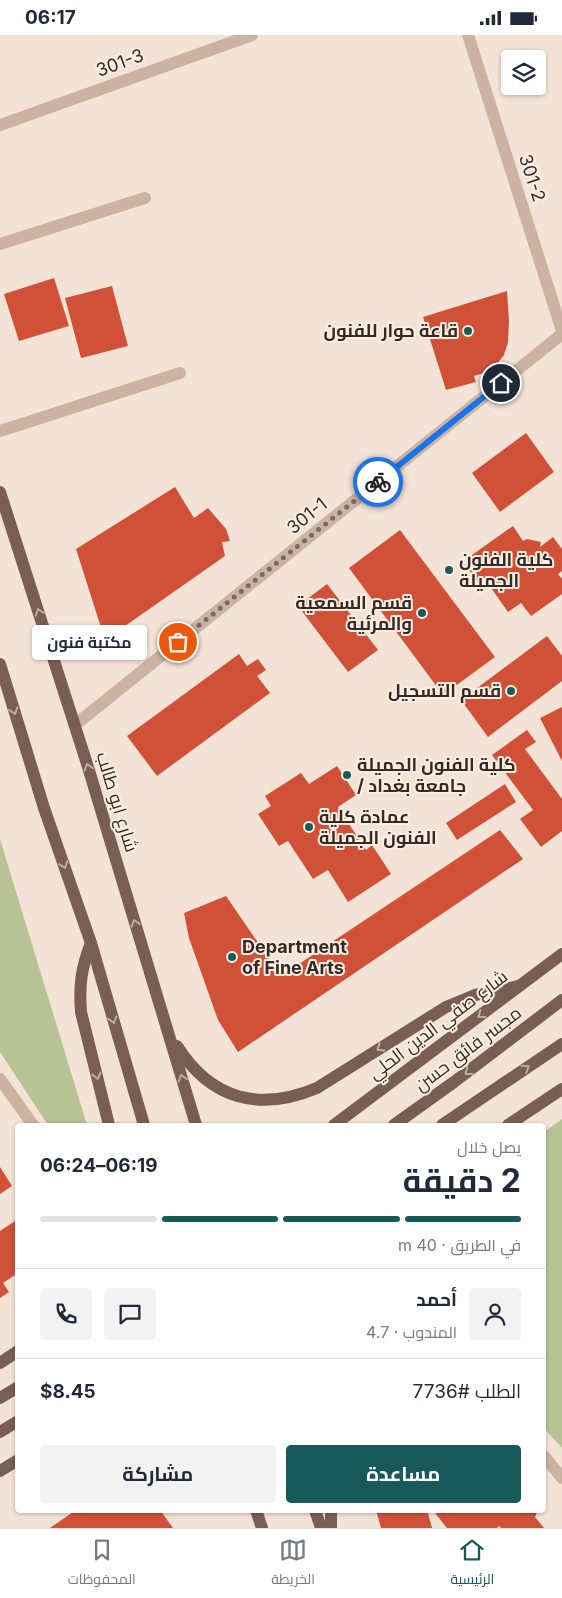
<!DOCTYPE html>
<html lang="ar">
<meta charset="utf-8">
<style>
body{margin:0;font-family:Inter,Cairo,sans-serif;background:#f2f2f3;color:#1f2937;direction:rtl;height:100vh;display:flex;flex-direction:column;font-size:19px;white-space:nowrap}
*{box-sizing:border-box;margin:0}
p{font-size:16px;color:#747a83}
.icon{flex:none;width:28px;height:28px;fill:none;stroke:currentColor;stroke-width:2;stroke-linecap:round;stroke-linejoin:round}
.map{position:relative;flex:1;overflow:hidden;direction:ltr}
.sheet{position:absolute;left:15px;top:1088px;width:531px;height:390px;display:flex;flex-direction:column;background:#fff;border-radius:5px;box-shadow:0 1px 4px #0004;direction:rtl}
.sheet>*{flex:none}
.buttons{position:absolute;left:501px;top:15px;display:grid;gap:10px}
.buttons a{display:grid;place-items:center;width:45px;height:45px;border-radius:5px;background:#fff;box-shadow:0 1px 4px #0004;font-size:25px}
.pin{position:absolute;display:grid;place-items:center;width:42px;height:42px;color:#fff;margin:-21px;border:2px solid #fff;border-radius:50%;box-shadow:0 1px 5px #0007}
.courier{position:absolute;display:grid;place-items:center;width:50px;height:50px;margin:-25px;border:4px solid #1a73e8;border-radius:50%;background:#fff;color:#222;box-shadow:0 1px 6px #0007}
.bubble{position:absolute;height:35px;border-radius:5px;background:#fff;box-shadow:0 1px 4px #0004;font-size:16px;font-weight:700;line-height:35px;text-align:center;direction:rtl}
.overview em{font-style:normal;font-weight:700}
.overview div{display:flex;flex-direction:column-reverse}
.overview{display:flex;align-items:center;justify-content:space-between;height:85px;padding:0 25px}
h1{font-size:32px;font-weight:700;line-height:38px}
.bar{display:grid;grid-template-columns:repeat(4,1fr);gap:8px 5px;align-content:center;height:60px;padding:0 25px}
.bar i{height:6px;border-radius:4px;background:#e0e1e3}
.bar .current{background:#175a59}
.bar p{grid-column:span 4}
.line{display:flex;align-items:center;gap:12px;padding:0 25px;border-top:1px solid #e0e1e3}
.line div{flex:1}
.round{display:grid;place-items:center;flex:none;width:52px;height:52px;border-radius:5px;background:#f2f2f3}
.action{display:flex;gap:10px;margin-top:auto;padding:10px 25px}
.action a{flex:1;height:58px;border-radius:5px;background:#175a59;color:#fff;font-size:20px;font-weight:700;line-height:58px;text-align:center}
.action a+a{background:#f2f2f3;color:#1f2937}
.status{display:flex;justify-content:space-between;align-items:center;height:35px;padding:0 25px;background:#fff;direction:ltr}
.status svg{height:14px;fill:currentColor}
.tabs{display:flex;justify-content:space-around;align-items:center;height:70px;border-top:1px solid #e0e1e3;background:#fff;font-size:14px;color:#747a83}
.tabs a{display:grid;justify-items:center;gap:2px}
.tabs .current{color:#175a59}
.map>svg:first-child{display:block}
.green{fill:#b7c395}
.building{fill:#d05137}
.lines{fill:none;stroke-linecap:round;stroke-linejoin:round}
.minor{stroke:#ccb2a1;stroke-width:12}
.major{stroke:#795e54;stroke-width:12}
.oneway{stroke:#c0ada3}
.done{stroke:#786a63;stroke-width:5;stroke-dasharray:0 9}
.route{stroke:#1a73e8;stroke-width:6}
.poi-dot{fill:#175a59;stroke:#faeee3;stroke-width:2}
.labels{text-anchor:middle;stroke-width:4;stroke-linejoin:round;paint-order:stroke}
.street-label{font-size:18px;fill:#352925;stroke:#faeee3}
.poi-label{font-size:18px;font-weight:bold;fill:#352925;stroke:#faeee3;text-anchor:start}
</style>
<div class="status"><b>06:17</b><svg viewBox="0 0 49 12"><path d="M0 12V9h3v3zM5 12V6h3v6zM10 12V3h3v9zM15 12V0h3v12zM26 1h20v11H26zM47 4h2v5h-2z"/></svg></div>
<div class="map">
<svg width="562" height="1493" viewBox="0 0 562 1493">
<rect width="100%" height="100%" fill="#f3e3d6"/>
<g class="green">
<polygon points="0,804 87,1090 48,1090 0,1017"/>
<polygon points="562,1084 562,1413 544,1393 544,1097"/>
</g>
<g class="building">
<polygon points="54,243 69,291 19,306 4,259"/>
<polygon points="112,251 128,311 81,323 65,263"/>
<polygon points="507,256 509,286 508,307 504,320 496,330 484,338 474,341 476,347 446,355 423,282"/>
<polygon points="526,398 554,437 500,477 472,438"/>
<polygon points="175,452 194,483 208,473 226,494 230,506 222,507 225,521 105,605 76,514"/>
<polygon points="513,491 523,506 527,504 541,507 540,512 553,502 562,514 562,536 558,539 562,544 562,559 531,581 521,568 508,577 484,543 478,547 468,534 475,529 469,522"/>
<polygon points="400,495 495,622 443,660 349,533"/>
<polygon points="327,549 378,615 348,637 298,571"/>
<polygon points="547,601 562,621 562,646 488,702 461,665"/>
<polygon points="239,619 247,631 258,624 266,635 257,641 270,658 157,741 127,701"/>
<polygon points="562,672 562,726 540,683"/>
<polygon points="527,695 536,707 525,714 562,764 562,796 541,812 520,784 533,775 492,720"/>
<polygon points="337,731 356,760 338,772 366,815 372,810 391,839 348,867 328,835 313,844 288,806 279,811 258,779 271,771 265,761 301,738 309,749"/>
<polygon points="505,749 516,767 457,805 446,788"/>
<polygon points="500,795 523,824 238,1017 218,985 189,903 184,878 226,861 281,941"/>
<polygon points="0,1132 12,1151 0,1159"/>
<polygon points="18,1184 18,1238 3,1248 9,1257 0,1263 0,1196"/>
<polygon points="76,1475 160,1475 173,1493 50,1493"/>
<polygon points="376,1475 427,1475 432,1493 381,1493"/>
<polygon points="439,1475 538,1475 535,1482 544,1493 501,1493 499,1491 497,1493 447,1493 435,1478"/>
</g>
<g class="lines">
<g class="minor">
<polyline points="468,0 562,296"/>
<polyline points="0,90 252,0"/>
<polyline points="0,209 145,163"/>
<polyline points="0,396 180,338"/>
<polyline points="75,690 562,299"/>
<polyline points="0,1044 33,1090"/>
<polyline points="544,1421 562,1443"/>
</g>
<g class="major">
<polyline points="0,457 88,732 196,1090"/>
<polyline points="0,629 44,773 91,908 144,1090"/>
<path d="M91,908c-10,25 -12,43 -10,69l28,113"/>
<path d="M177,1011c34,54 83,66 140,42l129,-81 29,-12 44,-9"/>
<polyline points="334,1090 562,919"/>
<polyline points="394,1090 454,1047 562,965"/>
<polyline points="442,1090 562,1009"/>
<polyline points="508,1090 562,1054"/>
<polyline points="0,1328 18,1316"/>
<polyline points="0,1363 18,1352"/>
<polyline points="0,1397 18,1386"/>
<polyline points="0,1436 18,1425"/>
<polyline points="256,1475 262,1493"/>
<polyline points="315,1475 321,1493"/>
<polyline points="331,1493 331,1475"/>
</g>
</g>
<defs><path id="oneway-chevron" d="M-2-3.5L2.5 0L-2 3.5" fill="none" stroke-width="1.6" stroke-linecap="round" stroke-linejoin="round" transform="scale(1.25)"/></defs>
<g class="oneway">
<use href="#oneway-chevron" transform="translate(39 577) rotate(-108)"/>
<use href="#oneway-chevron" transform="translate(14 676) rotate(73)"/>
<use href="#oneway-chevron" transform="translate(88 732) rotate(-107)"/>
<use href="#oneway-chevron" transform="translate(64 830) rotate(70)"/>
<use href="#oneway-chevron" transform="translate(135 888) rotate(-107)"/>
<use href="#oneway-chevron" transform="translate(481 980) rotate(143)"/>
<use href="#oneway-chevron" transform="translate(113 985) rotate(74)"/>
<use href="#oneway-chevron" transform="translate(380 1013) rotate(148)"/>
<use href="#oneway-chevron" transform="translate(526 1033) rotate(-33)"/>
<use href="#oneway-chevron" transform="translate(468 1037) rotate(143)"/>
<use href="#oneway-chevron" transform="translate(97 1041) rotate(76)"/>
<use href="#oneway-chevron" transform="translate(182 1043) rotate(-107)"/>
</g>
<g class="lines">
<polyline class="done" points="178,607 378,447"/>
<polyline class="route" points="378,447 501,348"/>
</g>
<g class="poi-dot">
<circle cx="468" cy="296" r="5"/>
<circle cx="449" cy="535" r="5"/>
<circle cx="422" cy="578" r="5"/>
<circle cx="511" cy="656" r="5"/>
<circle cx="347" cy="740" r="5"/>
<circle cx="309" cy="792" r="5"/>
<circle cx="232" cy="922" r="5"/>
</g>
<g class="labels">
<g class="street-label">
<text transform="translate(120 28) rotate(-20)" y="6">301-3</text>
<text transform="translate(532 143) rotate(72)" y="6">301-2</text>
<text transform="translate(307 481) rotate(-39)" y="6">301-1</text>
<text transform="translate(117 767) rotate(73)" y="6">شارع ابو طالب</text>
<text transform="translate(438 990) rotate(-37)" y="6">شارع صفي الدين الحلي</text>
<text transform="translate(468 1014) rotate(-37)" y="6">مجسر فائق حسن</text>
</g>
<g class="poi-label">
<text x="458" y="302" text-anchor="end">قاعة حوار للفنون</text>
<text x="459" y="531">كلية الفنون<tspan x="459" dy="21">الجميلة</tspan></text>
<text x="412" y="574" text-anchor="end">قسم السمعية<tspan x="412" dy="21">والمرئية</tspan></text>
<text x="501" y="662" text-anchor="end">قسم التسجيل</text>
<text x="357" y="736">كلية الفنون الجميلة<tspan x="357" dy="21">/ جامعة بغداد</tspan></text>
<text x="319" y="788">عمادة كلية<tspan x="319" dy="21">الفنون الجميلة</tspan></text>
<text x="242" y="918">Department<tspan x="242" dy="21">of Fine Arts</tspan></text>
</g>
</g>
</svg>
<div class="buttons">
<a><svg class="icon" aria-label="layers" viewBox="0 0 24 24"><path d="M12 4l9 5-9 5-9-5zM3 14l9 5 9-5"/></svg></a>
</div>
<div class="pin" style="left:178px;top:607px;background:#ea580c"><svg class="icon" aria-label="bag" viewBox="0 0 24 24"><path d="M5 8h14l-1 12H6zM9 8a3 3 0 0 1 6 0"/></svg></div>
<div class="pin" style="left:501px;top:348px;background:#1f2937"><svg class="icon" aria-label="home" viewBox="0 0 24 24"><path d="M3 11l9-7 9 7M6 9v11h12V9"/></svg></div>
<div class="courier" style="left:378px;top:447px"><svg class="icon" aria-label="bike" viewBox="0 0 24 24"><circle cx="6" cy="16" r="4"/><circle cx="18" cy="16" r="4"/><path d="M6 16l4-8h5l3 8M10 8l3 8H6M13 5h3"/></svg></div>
<div class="bubble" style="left:32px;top:590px;width:115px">مكتبة فنون</div>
<section class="sheet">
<div class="overview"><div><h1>2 دقيقة</h1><p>يصل خلال</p></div><em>06:19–06:24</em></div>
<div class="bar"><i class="current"></i><i class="current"></i><i class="current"></i><i></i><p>في الطريق · 40 m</p></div>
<div class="line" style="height:90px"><a class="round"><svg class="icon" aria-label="person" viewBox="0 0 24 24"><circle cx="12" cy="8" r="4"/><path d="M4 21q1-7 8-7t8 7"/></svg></a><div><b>أحمد</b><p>المندوب · 4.7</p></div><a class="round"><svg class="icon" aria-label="chat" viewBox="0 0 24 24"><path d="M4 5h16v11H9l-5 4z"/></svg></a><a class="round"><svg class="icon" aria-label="phone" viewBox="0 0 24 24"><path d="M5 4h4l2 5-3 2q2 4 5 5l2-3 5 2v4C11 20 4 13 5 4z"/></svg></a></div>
<div class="line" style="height:65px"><div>الطلب #7736</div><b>$8.45</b></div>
<div class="action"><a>مساعدة</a><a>مشاركة</a></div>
</section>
</div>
<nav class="tabs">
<a class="current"><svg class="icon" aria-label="home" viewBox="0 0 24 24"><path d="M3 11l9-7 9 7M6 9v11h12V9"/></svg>الرئيسية</a>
<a><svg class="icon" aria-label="map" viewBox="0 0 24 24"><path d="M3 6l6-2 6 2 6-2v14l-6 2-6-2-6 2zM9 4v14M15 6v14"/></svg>الخريطة</a>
<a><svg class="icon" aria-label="saved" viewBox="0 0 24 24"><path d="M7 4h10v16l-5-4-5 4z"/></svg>المحفوظات</a>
</nav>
